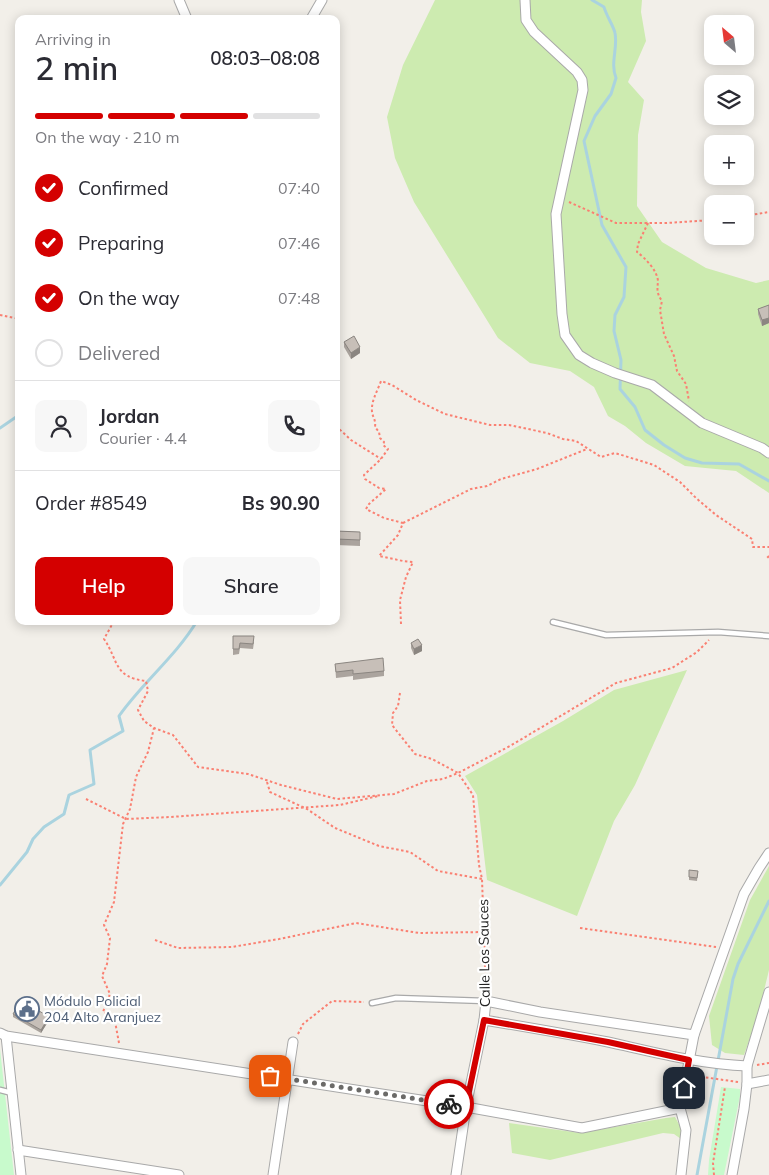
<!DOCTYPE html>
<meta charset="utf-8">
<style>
body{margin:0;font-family:Mulish,sans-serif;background:#f7f7f7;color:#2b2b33;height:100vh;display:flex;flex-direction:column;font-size:19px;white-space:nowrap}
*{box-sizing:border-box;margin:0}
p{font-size:16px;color:#7c7c81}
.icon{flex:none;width:28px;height:28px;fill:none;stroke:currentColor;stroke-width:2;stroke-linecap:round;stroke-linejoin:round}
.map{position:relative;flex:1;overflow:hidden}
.side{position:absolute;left:15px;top:15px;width:325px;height:610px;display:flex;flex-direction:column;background:#fff;border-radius:10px;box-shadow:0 2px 12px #0003}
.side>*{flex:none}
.needle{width:32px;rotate:332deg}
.fabs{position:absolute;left:704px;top:15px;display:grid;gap:10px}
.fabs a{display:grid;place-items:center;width:50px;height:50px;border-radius:10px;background:#fff;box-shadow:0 2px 12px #0003;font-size:25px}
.pin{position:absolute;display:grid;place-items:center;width:42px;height:42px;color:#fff;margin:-21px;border-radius:10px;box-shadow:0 2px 8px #0006}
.courier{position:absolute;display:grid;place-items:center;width:50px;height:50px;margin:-25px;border:4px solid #d40000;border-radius:50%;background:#fff;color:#222;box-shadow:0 1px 6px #0007}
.summary em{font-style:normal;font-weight:600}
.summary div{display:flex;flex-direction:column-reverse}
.summary{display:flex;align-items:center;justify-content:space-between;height:85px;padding:0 20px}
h1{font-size:32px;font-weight:600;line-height:38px}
.bar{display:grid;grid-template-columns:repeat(4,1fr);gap:8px 5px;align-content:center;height:60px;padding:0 20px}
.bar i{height:6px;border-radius:4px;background:#e1e1e2}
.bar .on{background:#d40000}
.bar p{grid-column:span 4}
.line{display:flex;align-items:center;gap:12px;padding:0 20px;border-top:1px solid #e1e1e2}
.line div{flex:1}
.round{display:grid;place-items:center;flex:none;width:52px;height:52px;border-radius:10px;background:#f7f7f7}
ol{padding:0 20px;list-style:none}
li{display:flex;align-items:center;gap:15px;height:55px}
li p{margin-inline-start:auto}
li .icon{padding:5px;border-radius:50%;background:#d40000;color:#fff;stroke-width:4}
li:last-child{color:#7c7c81}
li i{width:28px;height:28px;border:2px solid #e1e1e2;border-radius:50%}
.button{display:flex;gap:10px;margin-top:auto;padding:10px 20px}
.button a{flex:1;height:58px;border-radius:10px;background:#d40000;color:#fff;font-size:20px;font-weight:600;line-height:58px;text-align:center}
.button a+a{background:#f7f7f7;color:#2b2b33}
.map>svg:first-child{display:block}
.grass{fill:#cdebb0}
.park{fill:#c8facc}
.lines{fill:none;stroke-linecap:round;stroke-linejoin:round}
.stream{stroke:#aad3df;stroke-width:3}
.lane-casing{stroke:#a9a9a9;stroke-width:7}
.street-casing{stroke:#a9a9a9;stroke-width:11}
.path{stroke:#fa8072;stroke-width:2;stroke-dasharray:2.5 2.5;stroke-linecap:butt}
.lane{stroke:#fff;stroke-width:4.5}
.street{stroke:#fff;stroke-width:9}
.wall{fill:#aba49e}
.shaded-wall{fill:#8b8681}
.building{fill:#c7bfb8;stroke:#8b8681}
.done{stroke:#6b6a68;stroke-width:5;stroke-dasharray:0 9}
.route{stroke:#d40000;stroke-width:6}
.labels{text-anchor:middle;stroke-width:4.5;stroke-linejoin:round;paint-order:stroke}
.street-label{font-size:14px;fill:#222;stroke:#fff}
.service-label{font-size:14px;fill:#4e5e75;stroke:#fff;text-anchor:start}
</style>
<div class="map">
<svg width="769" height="1175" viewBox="0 0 769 1175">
<rect width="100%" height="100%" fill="#f2efe9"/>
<g class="grass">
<polygon points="435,0 642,0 641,12 646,41 628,82 644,100 638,135 637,206 662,242 706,268 756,283 769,280 769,493 736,471 685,466 646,443 625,426 608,416 594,387 570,371 530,363 498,338 414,202 395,158 387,117 403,65"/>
<polygon points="687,670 635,785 614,821 577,916 487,880 477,795 465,776 563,721 614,690"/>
<polygon points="769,866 769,970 758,1015 744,1055 725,1053 712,1045 709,1016 750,900"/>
<polygon points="675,1117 681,1128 681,1139 674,1134 663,1133 550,1160 512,1153 509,1123 580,1133 666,1118"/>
</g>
<g class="park">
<polygon points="0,1049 14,1175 0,1175"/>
<polygon points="721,1087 740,1089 740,1096 724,1175 708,1175 709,1160"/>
</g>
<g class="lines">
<g class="stream">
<path d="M592,0l12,7c2,8 10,20 11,26 3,15 -5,30 1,45l-5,16 -16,22 -11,25 18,84 24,42 -2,30 -9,18 -1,16 7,29 -1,29 15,18 10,23 19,15 21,13 17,5 37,1 30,17"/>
<polyline points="0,428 19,415"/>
<path d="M0,885l27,-33 6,-13 11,-12 20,-13 5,-19 25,-11 -4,-34 33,-19 -4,-15c24,-34 57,-60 78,-95"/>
<polyline points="697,1175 733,979 738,964 769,901"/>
</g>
<defs>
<g id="lane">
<polyline points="553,622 606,635 718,632 769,636"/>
<polyline points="372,1003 396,998 486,1001"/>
<polyline points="0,1090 12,1093"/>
</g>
<g id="street">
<polyline points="179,0 187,19"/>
<polyline points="525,0 526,20 534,32 577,72 582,80 583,90 556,214 562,314 565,335 579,355 592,363 615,373 652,385 702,423 762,448 769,453"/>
<polyline points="311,19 322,0"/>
<path d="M484,1020c42,7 83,14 124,22 46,10 91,22 139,24"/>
<polyline points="0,1033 6,1036 466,1107 582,1128 680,1108"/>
<polyline points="6,1036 21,1175"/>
<polyline points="747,1084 769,1080"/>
<polyline points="18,1150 179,1175"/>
<polyline points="273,1175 293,1042"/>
<polyline points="456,1175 466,1107 484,1020 486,1001 540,1012 694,1035"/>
<polyline points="681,1175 686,1130 680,1108 694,1035 744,894 759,868 769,853"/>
<polyline points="732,1175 744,1109 747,1084 747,1066 769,992"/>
</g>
</defs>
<use href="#lane" class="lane-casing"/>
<use href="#street" class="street-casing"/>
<g class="path">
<polyline points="569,202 616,223 667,223 712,220"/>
<polyline points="745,216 769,212"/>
<path d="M648,223l-10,21 -1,8c8,6 21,19 21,30 -1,8 -1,12 4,19l-2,9 4,24 10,22 3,15 9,13 3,17"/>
<polyline points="0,315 19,319"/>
<polyline points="336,426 351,440 381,459"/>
<polyline points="403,523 471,489 487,486 501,479 537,469 587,449"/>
<polyline points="769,556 767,558 769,558"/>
<path d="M114,621l-10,18c15,22 9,38 42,42l2,10 -10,19 6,11 10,7 19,7 25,32 50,7 33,11 56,14 57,-5 33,-13 16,-2 15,-6 52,-27 106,-63 56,-15 25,-16 12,-12"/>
<path d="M401,624l-1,-24 6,-23 7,-15 -10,-1 -24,-5 19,-21 5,-12 -19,-5 -18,-9 3,-5 17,-15 -7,-1 -14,-9 -1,-4 17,-16 7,-10 -5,-4 1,-3 -4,-4 -1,-6 -4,-5c1,-7 -2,-9 -3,-15 -1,-11 5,-20 9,-31l11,4 24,15 29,14 45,11h19l38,8 16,6 13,2 25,16 14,-4 39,12 26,17 16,16 20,17 36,24 1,8h16"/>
<polyline points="400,693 398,706 393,713 392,725 415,754 432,759 458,773 473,795 479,865 482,879 486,991"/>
<polyline points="267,782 270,792 307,809 335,828 379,846 410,852 438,871 482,879"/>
<polyline points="86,799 126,819 170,817 340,805 378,796"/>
<polyline points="580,928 716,947"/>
<polyline points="155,940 178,948 232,947 279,939 356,923 419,933 485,932"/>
<polyline points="298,1034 303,1024 332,1001 364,1002"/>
<polyline points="119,1043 114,1016 103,1012 110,994 102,976 107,964 110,938 104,925 114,902 123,824 130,809 136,777 148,752 154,728"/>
<polyline points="757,1065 769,1063"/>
<polyline points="696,1076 738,1082"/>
<polyline points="714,1175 713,1163 725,1087"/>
</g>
<use href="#lane" class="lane"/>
<use href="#street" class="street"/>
</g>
<g class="wall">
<polygon points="769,305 769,323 762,326 758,314 758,309"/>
<polygon points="344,342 360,353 351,359 344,347"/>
<polygon points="336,531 360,532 360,546 336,545"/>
<polygon points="233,636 254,642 253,649 240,648 239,654 233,655"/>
<polygon points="411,643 422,651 414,655 411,648"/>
<polygon points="335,664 384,671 384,676 353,680 353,676 336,678"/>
<polygon points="689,870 698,871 697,881 689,880"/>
<polygon points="13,1014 49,1020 41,1033 13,1017"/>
</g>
<g class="shaded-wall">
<polygon points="769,318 769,323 762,326 762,320"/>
<polygon points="360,347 360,353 351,359 351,353"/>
<polygon points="422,645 422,651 414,655 414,649"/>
<polygon points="49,1017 49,1020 41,1033 41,1030"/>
</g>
<g class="building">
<polygon points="769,305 769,318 762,320 758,309"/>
<polygon points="354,336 360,347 351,353 344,342"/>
<polygon points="336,531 360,532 360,540 336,539"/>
<polygon points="233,636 254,636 253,644 240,643 239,649 233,649"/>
<polygon points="418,639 422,645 414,649 411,643"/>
<polygon points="383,658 384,671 353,674 353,670 336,672 335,664"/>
<polygon points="689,870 698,871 697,878 689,877"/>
<polygon points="21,1000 49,1017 41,1030 13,1014"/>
</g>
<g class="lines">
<polyline class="done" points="270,1076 449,1104"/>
<polyline class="route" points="449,1104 466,1106 484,1020 608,1042 689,1060 684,1088"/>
</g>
<defs>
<symbol id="civic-ring" viewBox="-11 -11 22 22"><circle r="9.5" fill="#fff" stroke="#5c6f8a" stroke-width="1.5"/><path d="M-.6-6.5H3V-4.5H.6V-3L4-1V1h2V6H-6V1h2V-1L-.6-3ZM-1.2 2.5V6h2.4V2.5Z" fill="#5c6f8a"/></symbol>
</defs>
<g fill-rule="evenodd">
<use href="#civic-ring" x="13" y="995" width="28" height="28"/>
</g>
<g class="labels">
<g class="street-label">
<text transform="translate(484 953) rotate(-91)" y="5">Calle Los Sauces</text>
</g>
<g class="service-label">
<text x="44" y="1006">Módulo Policial<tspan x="44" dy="16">204 Alto Aranjuez</tspan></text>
</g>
</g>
</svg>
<div class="fabs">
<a><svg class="needle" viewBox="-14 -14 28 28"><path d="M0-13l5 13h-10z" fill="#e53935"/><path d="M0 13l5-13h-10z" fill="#7c7c81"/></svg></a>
<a><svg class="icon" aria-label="layers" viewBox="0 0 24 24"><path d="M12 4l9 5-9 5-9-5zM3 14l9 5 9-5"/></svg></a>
<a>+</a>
<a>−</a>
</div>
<div class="pin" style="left:270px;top:1076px;background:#ea580c"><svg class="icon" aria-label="bag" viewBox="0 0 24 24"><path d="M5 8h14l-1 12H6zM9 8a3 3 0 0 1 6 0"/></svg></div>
<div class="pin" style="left:684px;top:1088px;background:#1f2937"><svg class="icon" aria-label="home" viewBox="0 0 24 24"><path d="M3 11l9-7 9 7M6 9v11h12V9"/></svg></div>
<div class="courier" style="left:449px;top:1104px"><svg class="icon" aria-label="bike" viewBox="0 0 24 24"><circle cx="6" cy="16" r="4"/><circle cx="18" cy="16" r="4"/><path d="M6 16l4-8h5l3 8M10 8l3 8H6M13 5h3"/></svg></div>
<section class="side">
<div class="summary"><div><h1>2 min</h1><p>Arriving in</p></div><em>08:03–08:08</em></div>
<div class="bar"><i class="on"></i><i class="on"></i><i class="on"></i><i></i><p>On the way · 210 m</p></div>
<ol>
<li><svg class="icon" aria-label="check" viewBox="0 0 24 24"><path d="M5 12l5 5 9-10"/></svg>Confirmed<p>07:40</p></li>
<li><svg class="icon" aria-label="check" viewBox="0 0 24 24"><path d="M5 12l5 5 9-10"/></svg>Preparing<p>07:46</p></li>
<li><svg class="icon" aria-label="check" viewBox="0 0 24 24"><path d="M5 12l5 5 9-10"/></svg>On the way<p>07:48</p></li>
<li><i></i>Delivered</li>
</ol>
<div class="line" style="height:90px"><a class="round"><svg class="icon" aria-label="person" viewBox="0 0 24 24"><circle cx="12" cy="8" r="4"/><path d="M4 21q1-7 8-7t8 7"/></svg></a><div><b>Jordan</b><p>Courier · 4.4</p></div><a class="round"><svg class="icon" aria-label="phone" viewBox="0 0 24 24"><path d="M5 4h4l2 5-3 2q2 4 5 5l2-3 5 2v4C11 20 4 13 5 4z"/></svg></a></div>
<div class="line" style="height:65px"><div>Order #8549</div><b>Bs 90.90</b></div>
<div class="button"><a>Help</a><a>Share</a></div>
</section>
</div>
